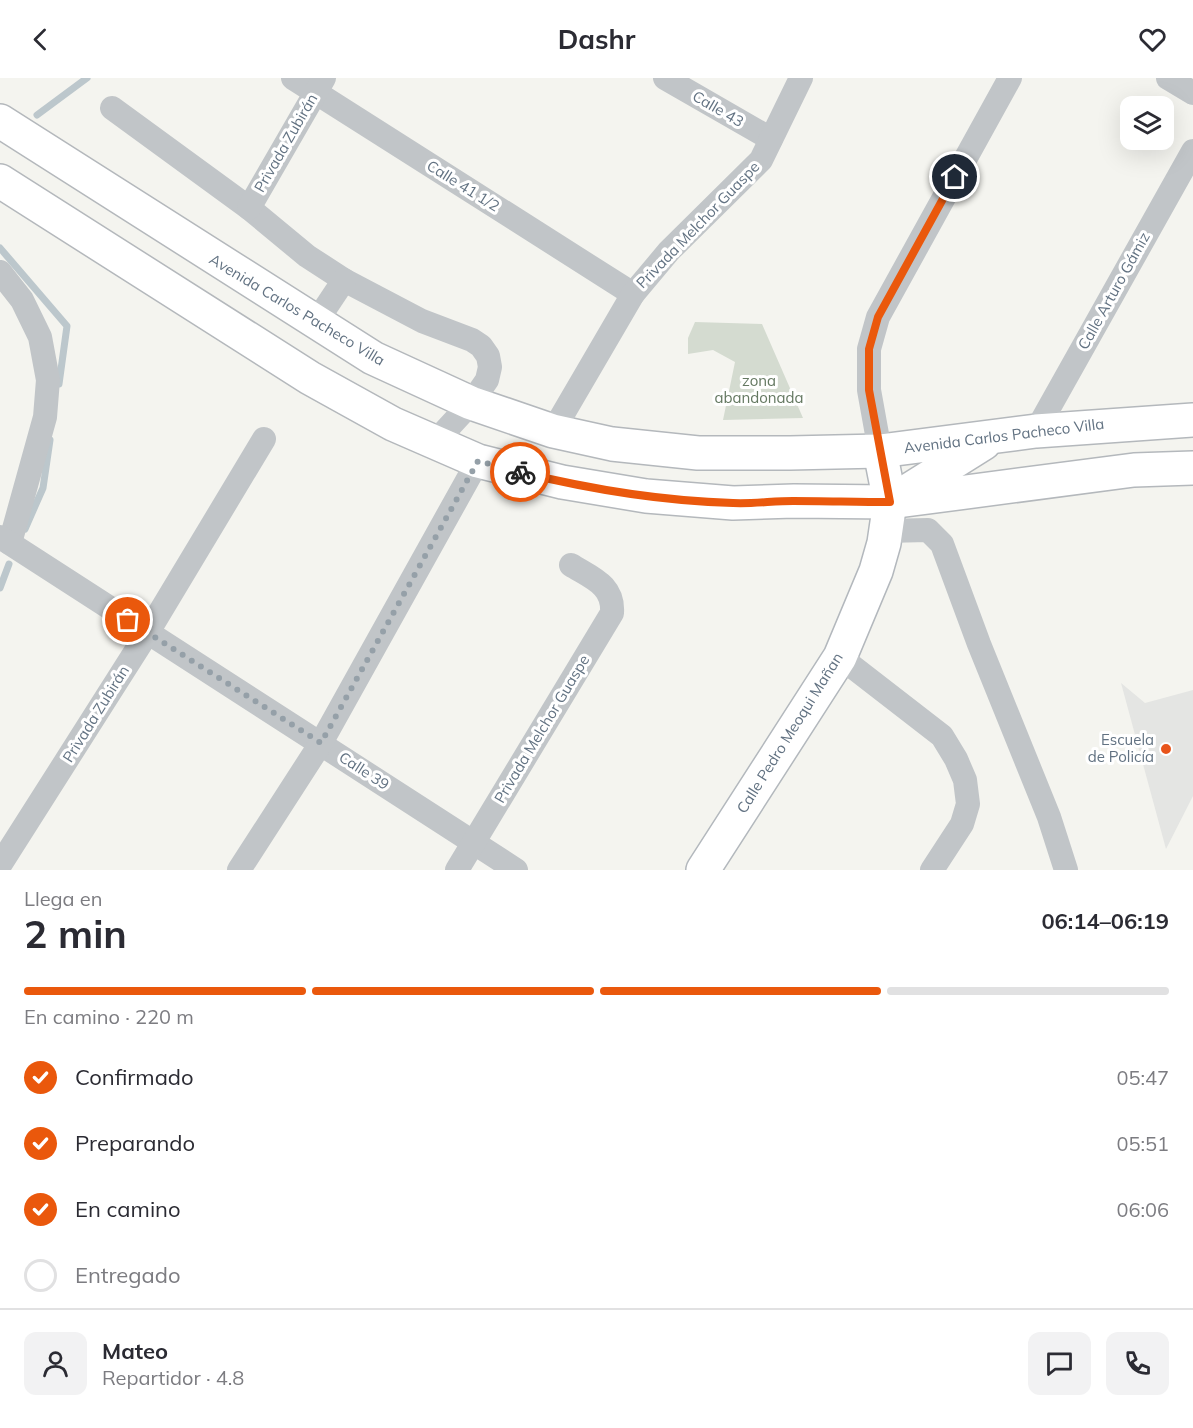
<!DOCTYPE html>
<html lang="es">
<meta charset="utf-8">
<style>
body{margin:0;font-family:Mulish,sans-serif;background:#f2f2f3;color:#2b2b33;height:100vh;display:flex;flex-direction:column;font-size:22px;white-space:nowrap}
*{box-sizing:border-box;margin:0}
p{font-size:20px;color:#7c7c81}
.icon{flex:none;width:33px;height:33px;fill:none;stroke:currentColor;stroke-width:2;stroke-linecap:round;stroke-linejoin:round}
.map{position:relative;height:792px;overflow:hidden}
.panel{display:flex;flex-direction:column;background:#fff;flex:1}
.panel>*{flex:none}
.fabs{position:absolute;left:1120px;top:18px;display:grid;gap:12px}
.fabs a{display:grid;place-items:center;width:54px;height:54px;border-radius:12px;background:#fff;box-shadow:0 6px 24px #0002;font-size:30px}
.pin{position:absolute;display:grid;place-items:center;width:51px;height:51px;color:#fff;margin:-26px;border:3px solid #fff;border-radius:50%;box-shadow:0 2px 6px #0007}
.courier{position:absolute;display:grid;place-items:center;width:60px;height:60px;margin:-30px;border:4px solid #ea580c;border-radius:50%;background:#fff;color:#222;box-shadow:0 2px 8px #0007}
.overview em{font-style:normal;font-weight:700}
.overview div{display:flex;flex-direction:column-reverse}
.overview{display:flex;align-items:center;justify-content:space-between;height:102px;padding:0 24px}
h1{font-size:39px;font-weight:700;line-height:45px}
.bar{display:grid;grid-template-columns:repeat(4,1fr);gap:9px 6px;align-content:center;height:72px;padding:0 24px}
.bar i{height:8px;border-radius:4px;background:#e1e1e2}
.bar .on{background:#ea580c}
.bar p{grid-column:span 4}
.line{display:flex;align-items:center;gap:15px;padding:0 24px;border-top:2px solid #e1e1e2}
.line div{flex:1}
.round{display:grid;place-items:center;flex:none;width:63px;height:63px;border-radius:12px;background:#f2f2f3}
ol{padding:0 24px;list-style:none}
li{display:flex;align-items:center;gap:18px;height:66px}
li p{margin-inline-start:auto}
li .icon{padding:6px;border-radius:50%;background:#ea580c;color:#fff;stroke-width:4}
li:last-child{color:#7c7c81}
li i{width:33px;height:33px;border:3px solid #e1e1e2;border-radius:50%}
header{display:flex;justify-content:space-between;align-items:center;height:78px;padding:0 24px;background:#fff;font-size:27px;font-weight:700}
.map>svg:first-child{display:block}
.built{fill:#e4e5e3}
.green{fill:#d4dbd0}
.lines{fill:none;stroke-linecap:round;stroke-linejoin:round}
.stream{stroke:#bcc7cc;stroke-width:7}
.secondary-casing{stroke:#b3b8bd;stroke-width:36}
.primary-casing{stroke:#b4b8bc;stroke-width:36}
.street{stroke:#c1c5c8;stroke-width:24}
.secondary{stroke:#fff;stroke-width:33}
.primary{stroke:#fff;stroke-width:33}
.done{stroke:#95a0a8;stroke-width:6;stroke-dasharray:0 10.8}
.route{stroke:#ea580c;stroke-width:8}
.poi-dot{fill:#e8541b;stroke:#fff;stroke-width:2}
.labels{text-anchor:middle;stroke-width:6;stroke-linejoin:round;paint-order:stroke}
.street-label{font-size:15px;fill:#627282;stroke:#fff}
.park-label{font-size:15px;fill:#647861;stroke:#fff}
.poi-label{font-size:15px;fill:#627282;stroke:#fff;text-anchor:end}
</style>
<header><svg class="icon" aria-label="back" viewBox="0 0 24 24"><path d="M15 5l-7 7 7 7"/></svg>Dashr<svg class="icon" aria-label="heart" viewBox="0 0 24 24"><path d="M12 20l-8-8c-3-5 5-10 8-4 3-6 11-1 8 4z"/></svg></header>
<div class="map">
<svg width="1193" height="792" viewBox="0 0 1193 792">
<rect width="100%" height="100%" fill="#f4f4ef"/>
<polygon class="built" points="1121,605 1145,625 1193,612 1193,718 1166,771"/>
<polygon class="green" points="695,244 762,246 803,340 723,342 735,284 713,272 688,276 688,260"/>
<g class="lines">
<g class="stream">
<polyline points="37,37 87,0"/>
<polyline points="0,170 67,248 59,306"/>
<polyline points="25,451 43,410 50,362"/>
<polyline points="0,510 9,486"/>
</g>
<defs>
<polyline id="secondary" points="703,792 840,579 876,493 884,465 890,424 880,373"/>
<g id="primary">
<polyline points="0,43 373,280 471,325 553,353 612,366 698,375 790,375 880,373 1036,353 1193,342"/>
<polyline points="0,103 310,300 393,346 478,383 562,404 646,418 733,425 794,423 890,424 1134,392 1193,390"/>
<polyline points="898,419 984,365"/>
</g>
</defs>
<use href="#secondary" class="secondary-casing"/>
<use href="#primary" class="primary-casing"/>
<g class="street">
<polyline points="293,0 633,216"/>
<polyline points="665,0 771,61"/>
<polyline points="1168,0 1193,15"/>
<polyline points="112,30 249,130 307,178 344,202 422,243 472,262 481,268 488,278 490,289 487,302 471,325 435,364"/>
<polyline points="249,130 324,0"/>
<polyline points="0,194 22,222 40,259 48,302 45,339 10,465"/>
<polyline points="316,244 344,202"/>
<polyline points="553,353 633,216 669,173 761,82 801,0"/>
<polyline points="1036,353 1193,73"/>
<polyline points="880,373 869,312 869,271 878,239 1010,0"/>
<polyline points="885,453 928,452 942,466 979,566 1049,739 1066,792"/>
<polyline points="0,459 516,792"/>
<polyline points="840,579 942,658 956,681 965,702 968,726 962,746 932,792"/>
<polyline points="0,787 148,554 264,361"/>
<polyline points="239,792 321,665 478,383"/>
<path d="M457,792l155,-257c2,-28 -20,-35 -41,-48"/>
</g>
<use href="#secondary" class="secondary"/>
<use href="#primary" class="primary"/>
</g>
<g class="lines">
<polyline class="done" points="128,542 321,665 478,383 520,394"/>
<path class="route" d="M520,394c69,17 142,29 213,31 20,1 40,-2 60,-2 32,0 64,1 97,1l-21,-112v-41l9,-32 77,-140"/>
</g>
<circle class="poi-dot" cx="1166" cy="671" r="6"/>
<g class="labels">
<g class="street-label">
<text transform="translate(718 31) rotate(30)" y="5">Calle 43</text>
<text transform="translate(286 65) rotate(-60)" y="5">Privada Zubirán</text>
<text transform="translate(463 108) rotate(32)" y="5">Calle 41 1/2</text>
<text transform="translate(698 147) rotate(-46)" y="5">Privada Melchor Guaspe</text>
<text transform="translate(1114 213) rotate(-61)" y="5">Calle Arturo Gámiz</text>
<text transform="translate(297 232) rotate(31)" y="5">Avenida Carlos Pacheco Villa</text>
<text transform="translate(1004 358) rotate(-7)" y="5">Avenida Carlos Pacheco Villa</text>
<text transform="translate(96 636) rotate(-58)" y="5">Privada Zubirán</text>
<text transform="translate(542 651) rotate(-59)" y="5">Privada Melchor Guaspe</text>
<text transform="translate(790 655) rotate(-58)" y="5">Calle Pedro Meoqui Mañan</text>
<text transform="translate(364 693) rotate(33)" y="5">Calle 39</text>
</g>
<g class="park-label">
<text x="759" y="308">zona<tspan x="759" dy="17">abandonada</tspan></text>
</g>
<g class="poi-label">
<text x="1154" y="667">Escuela<tspan x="1154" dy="17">de Policía</tspan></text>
</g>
</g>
</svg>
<div class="fabs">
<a><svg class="icon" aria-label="layers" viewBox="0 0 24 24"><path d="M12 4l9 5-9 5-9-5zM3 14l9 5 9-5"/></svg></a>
</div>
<div class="pin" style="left:128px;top:542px;background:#ea580c"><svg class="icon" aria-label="bag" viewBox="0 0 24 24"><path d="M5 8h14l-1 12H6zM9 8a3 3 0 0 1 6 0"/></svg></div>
<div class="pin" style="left:955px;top:99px;background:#1f2937"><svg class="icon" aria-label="home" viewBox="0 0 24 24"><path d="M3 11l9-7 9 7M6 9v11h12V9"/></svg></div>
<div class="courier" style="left:520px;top:394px"><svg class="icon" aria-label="bike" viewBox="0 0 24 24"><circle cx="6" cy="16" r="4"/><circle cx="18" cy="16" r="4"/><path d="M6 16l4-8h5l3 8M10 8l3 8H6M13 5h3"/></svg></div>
</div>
<section class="panel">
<div class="overview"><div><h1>2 min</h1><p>Llega en</p></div><em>06:14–06:19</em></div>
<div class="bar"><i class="on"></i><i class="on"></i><i class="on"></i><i></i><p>En camino · 220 m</p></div>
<ol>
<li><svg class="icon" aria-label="check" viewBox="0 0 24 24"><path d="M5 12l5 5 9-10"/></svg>Confirmado<p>05:47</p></li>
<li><svg class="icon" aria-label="check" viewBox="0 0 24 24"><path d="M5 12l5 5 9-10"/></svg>Preparando<p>05:51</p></li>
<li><svg class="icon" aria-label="check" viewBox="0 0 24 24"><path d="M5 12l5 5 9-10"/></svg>En camino<p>06:06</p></li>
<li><i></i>Entregado</li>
</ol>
<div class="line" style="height:108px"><a class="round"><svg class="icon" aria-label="person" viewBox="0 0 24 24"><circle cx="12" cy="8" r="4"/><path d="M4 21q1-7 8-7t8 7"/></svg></a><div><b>Mateo</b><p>Repartidor · 4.8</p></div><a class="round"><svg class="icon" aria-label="chat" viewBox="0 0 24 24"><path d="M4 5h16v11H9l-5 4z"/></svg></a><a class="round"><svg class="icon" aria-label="phone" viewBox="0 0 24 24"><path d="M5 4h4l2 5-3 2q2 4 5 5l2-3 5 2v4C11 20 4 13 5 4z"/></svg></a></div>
</section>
